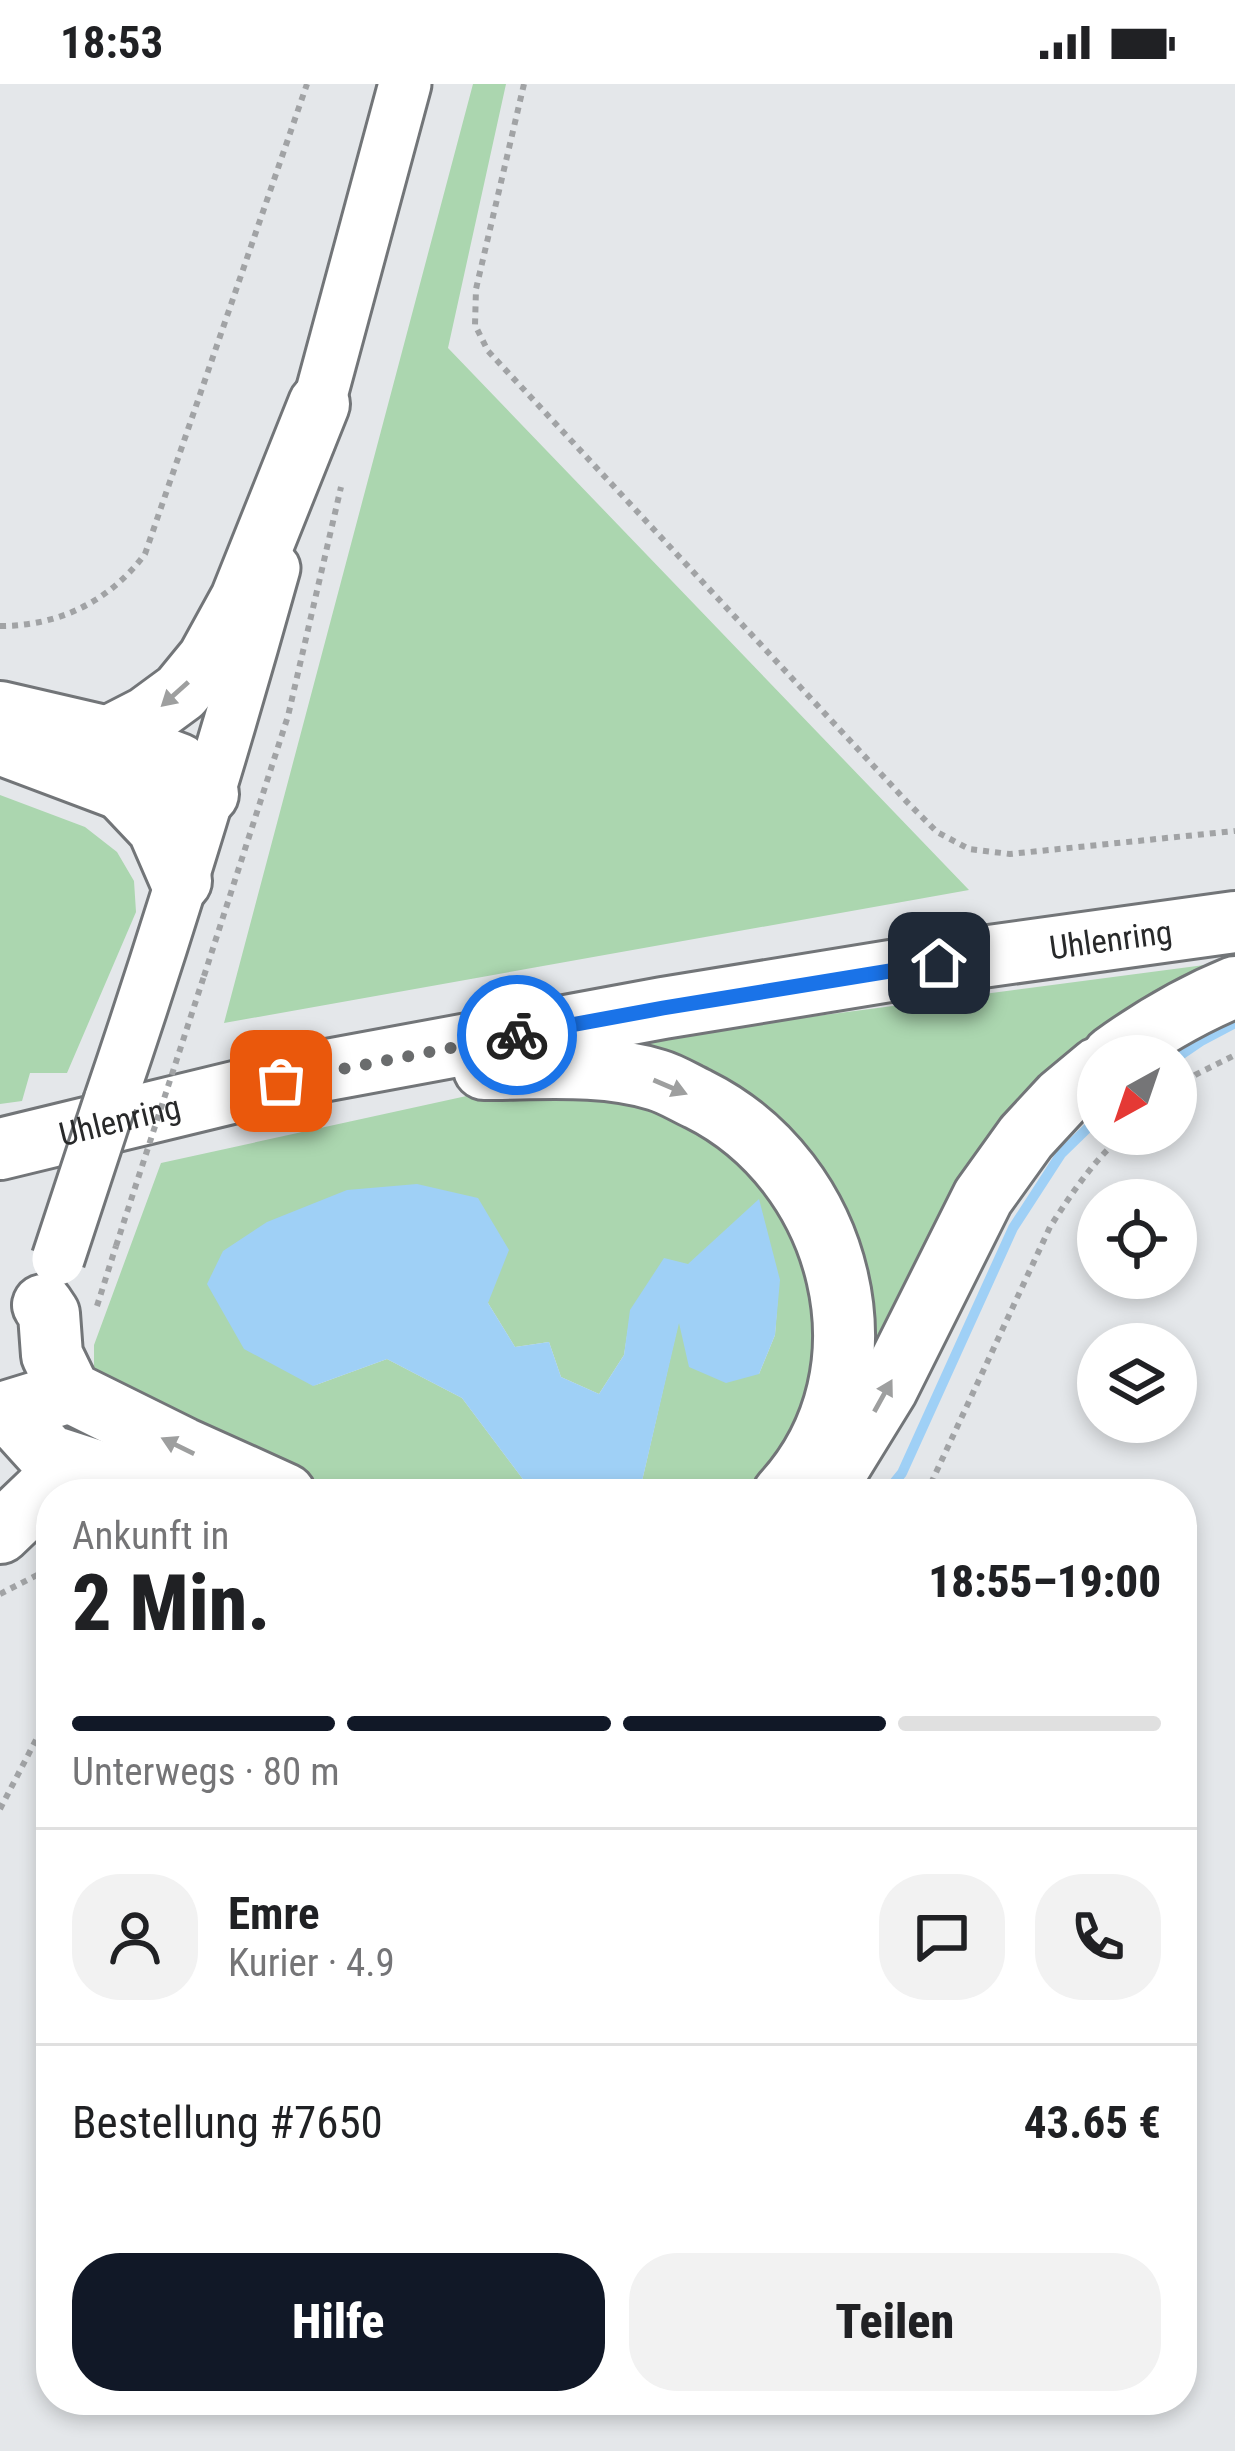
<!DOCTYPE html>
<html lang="de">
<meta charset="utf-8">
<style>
body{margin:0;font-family:"Roboto Condensed",sans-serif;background:#f2f2f2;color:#202124;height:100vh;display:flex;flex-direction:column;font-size:45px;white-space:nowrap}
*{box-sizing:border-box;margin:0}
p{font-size:39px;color:#757577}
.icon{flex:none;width:66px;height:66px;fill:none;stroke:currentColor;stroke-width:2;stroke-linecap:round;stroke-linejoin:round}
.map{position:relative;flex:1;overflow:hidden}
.side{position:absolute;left:36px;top:1395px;width:1161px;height:936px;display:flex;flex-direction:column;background:#fff;border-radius:48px;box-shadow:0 6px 18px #0003}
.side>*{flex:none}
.needle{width:78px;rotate:220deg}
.tools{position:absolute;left:1077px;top:951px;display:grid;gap:24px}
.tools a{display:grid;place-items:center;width:120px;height:120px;border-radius:50%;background:#fff;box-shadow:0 6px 18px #0003;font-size:60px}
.pin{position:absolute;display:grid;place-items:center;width:102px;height:102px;color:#fff;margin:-51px;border-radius:24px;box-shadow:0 6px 18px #0006}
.courier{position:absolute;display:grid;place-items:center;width:120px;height:120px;margin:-60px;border:9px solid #1a73e8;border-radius:50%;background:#fff;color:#222;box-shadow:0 3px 15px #0007}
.summary em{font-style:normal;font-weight:800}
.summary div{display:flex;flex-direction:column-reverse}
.summary{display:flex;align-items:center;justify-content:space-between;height:204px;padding:0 36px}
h1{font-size:78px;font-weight:800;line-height:90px}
.bar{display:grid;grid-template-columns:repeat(4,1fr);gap:18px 12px;align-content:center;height:144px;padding:0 36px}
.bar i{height:15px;border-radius:9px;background:#e0e0e0}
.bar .selected{background:#111827}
.bar p{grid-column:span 4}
.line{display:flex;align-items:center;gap:30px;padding:0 36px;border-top:3px solid #e0e0e0}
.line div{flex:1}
.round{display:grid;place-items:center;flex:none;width:126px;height:126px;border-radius:48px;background:#f2f2f2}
.button{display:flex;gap:24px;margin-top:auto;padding:24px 36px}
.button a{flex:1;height:138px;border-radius:48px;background:#111827;color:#fff;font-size:48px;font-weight:800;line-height:138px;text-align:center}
.button a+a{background:#f2f2f2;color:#202124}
.status{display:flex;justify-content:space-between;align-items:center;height:84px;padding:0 60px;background:#fff;direction:ltr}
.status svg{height:33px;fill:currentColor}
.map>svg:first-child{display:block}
.green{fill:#abd6af}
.water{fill:#9fd0f6}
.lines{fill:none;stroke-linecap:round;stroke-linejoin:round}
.stream{stroke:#9fd0f6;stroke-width:10}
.secondary-casing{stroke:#727578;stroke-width:57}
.trunk-casing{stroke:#727578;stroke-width:66}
.path{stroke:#a1a3a5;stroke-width:6;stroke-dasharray:6 6;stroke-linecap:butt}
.secondary{stroke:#fff;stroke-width:51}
.trunk{stroke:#fff;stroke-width:60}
.secondary-bridge-casing{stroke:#727578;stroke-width:57;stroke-linecap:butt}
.path-bridge{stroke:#a1a3a5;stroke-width:6;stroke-dasharray:6 6;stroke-linecap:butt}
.secondary-bridge{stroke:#fff;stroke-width:51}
.oneway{fill:#9e9f9f}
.done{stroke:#6a6c6d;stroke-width:12;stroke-dasharray:0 21.6}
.route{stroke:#1a73e8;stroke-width:15}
.labels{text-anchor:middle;stroke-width:10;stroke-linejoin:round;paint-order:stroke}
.street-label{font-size:33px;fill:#28292a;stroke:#fff}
</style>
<div class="status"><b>18:53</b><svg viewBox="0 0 49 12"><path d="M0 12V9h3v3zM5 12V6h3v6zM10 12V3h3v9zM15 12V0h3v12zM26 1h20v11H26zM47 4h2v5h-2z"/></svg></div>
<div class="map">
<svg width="1235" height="2367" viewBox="0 0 1235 2367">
<rect width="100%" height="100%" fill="#e4e7ea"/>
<g class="green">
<polygon points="473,0 506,0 448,264 969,806 224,939"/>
<polygon points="0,711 85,743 117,768 134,797 136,828 67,989 30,989 22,1017 0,1020"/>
<polygon points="1235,877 1132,939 863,1316 869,1212 862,1167 832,1106 619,958"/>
<polygon points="526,999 655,1009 774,1092 819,1177 819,1311 782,1374 749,1410 639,1410 679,1236 759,1290 775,1251 779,1196 687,1180 631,1226 624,1271 599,1310 561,1293 549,1258 515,1263 488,1219 313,1302 387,1275 462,1314 534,1410 325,1410 256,1382 94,1293 94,1261 161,1079"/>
</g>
<polygon class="water" points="417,1100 478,1114 509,1166 488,1219 515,1263 549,1258 561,1293 599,1310 624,1271 630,1226 664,1174 688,1180 759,1115 780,1196 775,1251 759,1290 726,1299 689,1283 679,1239 639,1410 534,1410 462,1314 387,1275 313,1302 244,1265 207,1200 223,1167 267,1138 347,1106"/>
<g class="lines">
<g class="stream">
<polyline points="1176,974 1201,957 1235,939"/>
<polyline points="885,1410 902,1389 1013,1144 1061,1070 1098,1034"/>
</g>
<defs>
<g id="secondary">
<polyline points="309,356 405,0"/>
<path d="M110,1017c60,-176 114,-354 164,-533"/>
</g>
<g id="trunk">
<polyline points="0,628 108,653 179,680 208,710 165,722 0,660"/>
<polyline points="108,653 147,633 181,608 208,575 241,515 319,320"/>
<polyline points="124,708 158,744 181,797"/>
<path d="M1113,972c39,-28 78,-51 122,-69"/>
<path d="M484,985c56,0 118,-6 173,11 14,4 28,13 41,19 145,72 198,272 85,395"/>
<path id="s1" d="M0,1065l322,-78 341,-63 276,-45 296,-41"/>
<polyline points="43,1221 49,1230 52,1271 70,1308 183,1364 285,1410"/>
<polyline points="70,1308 8,1327 48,1371 113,1392 187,1410"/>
<polyline points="831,1396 887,1305 983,1113 1026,1053 1062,1014 1098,984"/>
<polyline points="0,1449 47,1404 113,1392"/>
</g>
</defs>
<use href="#secondary" class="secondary-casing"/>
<use href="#trunk" class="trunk-casing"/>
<g class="path">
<polyline points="524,0 476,205 475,241 488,267 908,719 937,748 969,765 1010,770 1235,747"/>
<path d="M0,542c59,0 110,-25 145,-72l162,-470"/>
<polyline points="204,892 288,632 341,403"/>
<polyline points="1176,1006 1195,991 1235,971"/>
<polyline points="97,1222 116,1162"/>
<path d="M926,1410l124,-267c22,-34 43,-66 74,-93"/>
<polyline points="0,1510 41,1489 51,1478"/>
<polyline points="0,1725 51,1627"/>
</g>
<use href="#secondary" class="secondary"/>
<use href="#trunk" class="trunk"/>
<defs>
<polyline id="secondary-bridge" points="58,1175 110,1017"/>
</defs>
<use href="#secondary-bridge" class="secondary-bridge-casing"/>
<polyline class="path-bridge" points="116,1162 204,892"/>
<use href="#secondary-bridge" class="secondary-bridge"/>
</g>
<defs><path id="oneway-solid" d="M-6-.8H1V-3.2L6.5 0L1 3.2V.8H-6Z" transform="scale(3)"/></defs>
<g class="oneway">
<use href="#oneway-solid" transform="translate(175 610) rotate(138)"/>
<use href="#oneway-solid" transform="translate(670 1003) rotate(23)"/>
<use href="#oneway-solid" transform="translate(883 1312) rotate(-61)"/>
<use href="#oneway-solid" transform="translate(178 1362) rotate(-154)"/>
</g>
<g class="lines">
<polyline class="done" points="281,997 517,951"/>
<polyline class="route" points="517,951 663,924 939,879"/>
</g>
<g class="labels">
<g class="street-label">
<text dy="12" stroke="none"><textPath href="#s1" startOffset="1131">Uhlenring</textPath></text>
<text dy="12" stroke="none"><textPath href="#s1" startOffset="123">Uhlenring</textPath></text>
</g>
</g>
</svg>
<div class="tools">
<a><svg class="needle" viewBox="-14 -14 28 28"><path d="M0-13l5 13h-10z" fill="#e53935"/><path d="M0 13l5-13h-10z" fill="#757577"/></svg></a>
<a><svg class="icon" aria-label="locate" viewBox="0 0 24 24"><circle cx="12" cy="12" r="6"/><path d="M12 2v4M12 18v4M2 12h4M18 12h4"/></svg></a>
<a><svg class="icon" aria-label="layers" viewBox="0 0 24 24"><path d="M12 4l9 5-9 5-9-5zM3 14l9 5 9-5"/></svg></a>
</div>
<div class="pin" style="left:281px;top:997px;background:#ea580c"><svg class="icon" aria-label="bag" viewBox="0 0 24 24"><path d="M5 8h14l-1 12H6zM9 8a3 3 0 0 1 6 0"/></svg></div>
<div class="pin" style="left:939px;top:879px;background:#1f2937"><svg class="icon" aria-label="home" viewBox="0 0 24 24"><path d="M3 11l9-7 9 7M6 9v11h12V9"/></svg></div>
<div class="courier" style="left:517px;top:951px"><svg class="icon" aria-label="bike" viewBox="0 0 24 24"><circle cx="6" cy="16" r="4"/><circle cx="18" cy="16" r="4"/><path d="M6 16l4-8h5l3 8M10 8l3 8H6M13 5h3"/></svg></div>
<section class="side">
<div class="summary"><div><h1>2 Min.</h1><p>Ankunft in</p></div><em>18:55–19:00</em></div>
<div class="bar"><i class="selected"></i><i class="selected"></i><i class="selected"></i><i></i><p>Unterwegs · 80 m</p></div>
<div class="line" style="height:216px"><a class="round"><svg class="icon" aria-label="person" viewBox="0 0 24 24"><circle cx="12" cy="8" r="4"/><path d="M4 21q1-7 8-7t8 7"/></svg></a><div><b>Emre</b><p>Kurier · 4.9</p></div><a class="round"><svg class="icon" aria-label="chat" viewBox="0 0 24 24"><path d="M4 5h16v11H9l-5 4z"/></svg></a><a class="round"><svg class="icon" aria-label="phone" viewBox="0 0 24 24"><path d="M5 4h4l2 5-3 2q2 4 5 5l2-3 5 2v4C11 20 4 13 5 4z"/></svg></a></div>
<div class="line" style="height:156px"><div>Bestellung #7650</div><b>43.65 €</b></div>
<div class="button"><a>Hilfe</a><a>Teilen</a></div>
</section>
</div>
